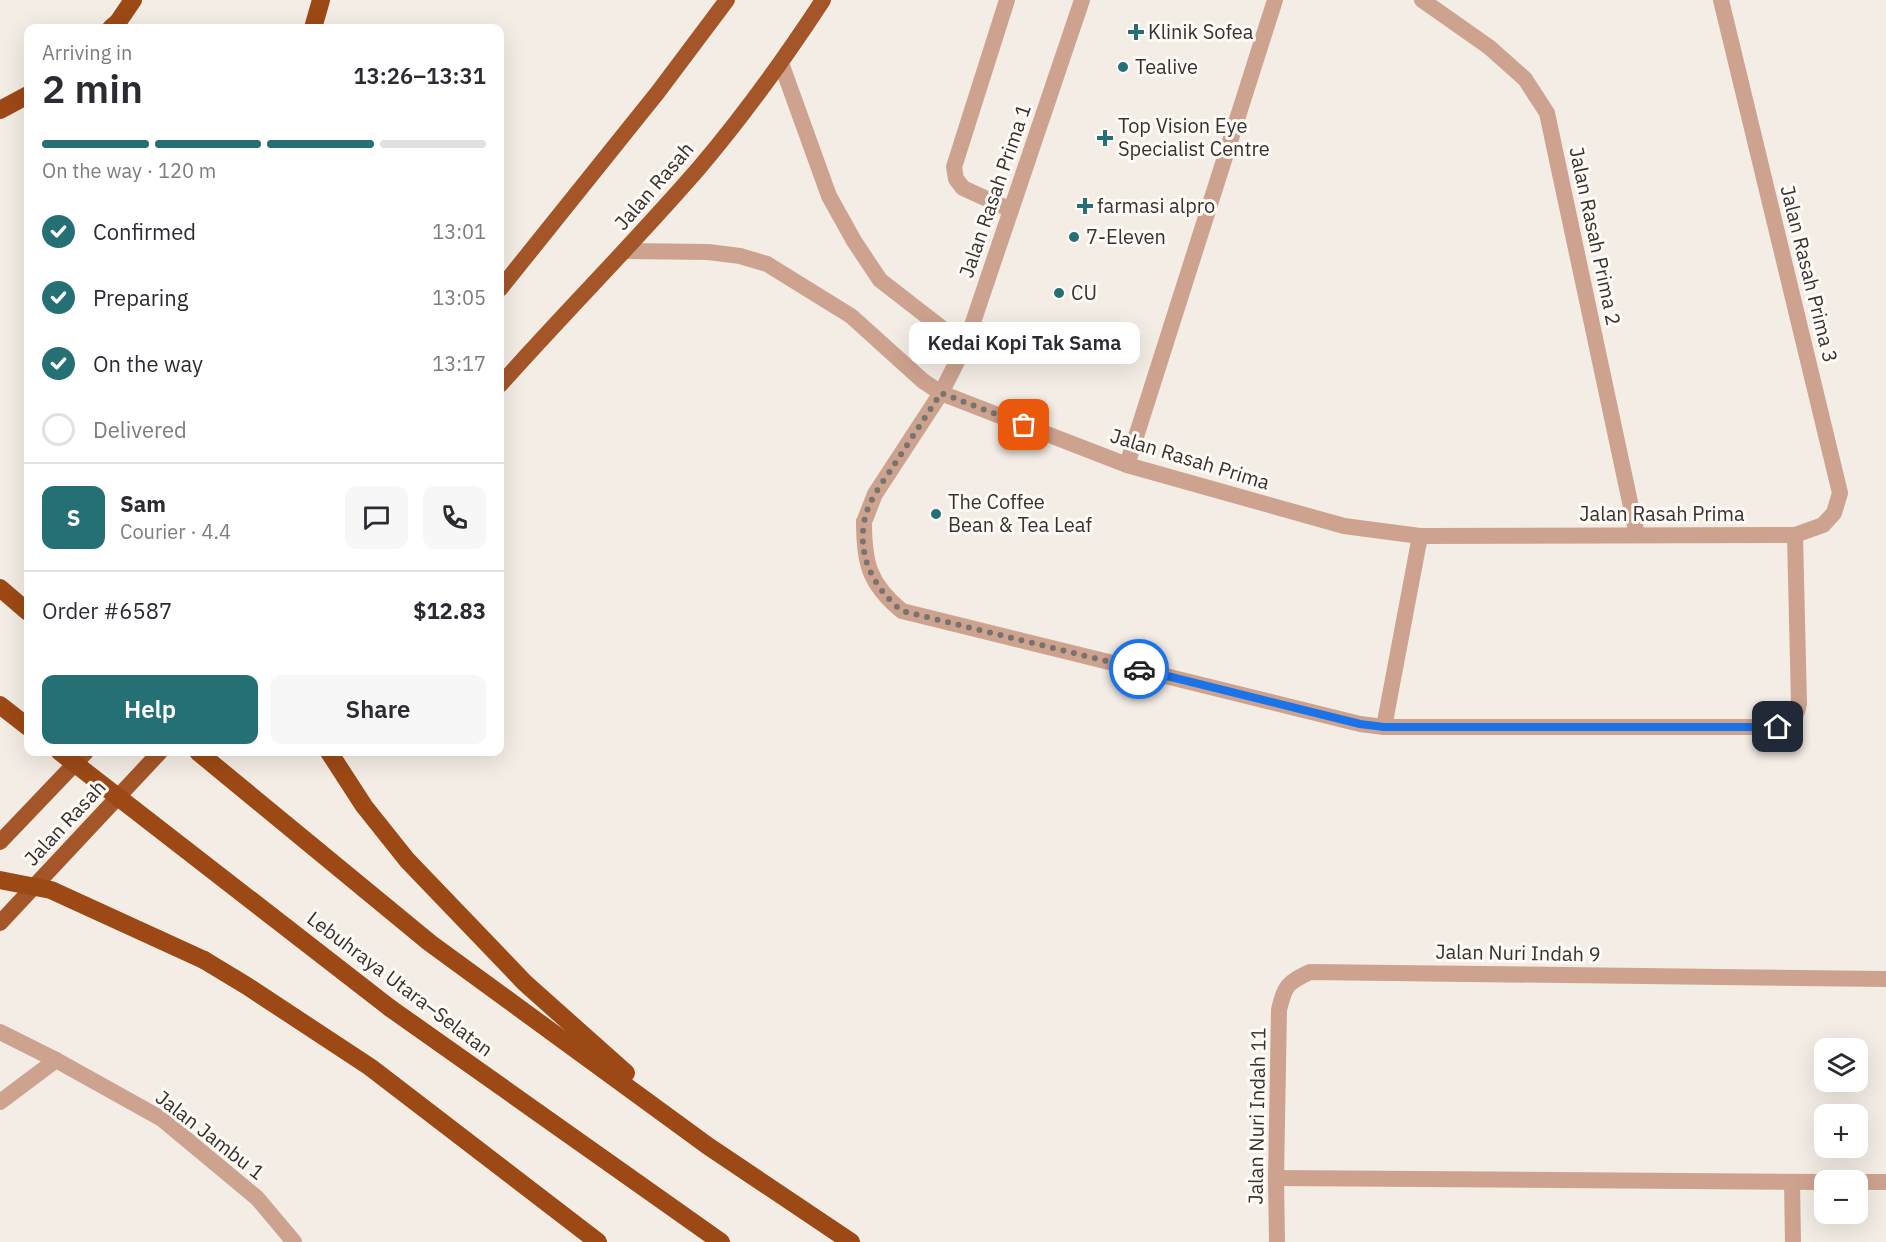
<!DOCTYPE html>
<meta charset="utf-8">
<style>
body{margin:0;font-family:"IBM Plex Sans",sans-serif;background:#f7f7f7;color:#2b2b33;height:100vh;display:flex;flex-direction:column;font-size:22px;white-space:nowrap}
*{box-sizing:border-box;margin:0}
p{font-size:20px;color:#7c7c81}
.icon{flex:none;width:33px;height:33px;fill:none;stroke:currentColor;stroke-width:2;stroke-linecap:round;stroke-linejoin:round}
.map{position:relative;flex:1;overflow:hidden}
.side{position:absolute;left:24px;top:24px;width:480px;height:732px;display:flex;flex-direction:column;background:#fff;border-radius:12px;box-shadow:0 6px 24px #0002}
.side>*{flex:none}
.tools{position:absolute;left:1814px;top:1038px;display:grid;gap:12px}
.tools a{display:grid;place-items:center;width:54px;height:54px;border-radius:12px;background:#fff;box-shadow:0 6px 24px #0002;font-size:30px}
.pin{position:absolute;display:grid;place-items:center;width:51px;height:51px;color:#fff;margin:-26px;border-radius:12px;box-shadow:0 3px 9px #0006}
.courier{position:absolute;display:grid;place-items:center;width:60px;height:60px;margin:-30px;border:4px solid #1a73e8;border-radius:50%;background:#fff;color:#222;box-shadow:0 2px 8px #0007}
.bubble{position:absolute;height:42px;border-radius:12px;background:#fff;box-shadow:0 6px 24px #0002;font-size:20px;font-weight:600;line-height:42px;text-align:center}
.headline em{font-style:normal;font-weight:600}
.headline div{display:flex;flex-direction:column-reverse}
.headline{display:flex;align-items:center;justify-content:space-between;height:102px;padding:0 18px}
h1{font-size:39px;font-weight:600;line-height:45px}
.bar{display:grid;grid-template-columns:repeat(4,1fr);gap:9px 6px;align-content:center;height:72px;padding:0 18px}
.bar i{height:8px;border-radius:4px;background:#e1e1e2}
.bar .on{background:#257074}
.bar p{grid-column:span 4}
.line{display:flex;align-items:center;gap:15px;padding:0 18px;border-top:2px solid #e1e1e2}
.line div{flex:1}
.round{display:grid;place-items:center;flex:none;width:63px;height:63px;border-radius:12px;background:#f7f7f7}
ol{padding:0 18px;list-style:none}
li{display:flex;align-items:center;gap:18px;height:66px}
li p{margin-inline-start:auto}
li .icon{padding:6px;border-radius:50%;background:#257074;color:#fff;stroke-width:4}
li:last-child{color:#7c7c81}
li i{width:33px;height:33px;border:3px solid #e1e1e2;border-radius:50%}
.primary-button{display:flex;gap:12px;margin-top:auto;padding:12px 18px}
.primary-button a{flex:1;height:69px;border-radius:12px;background:#257074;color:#fff;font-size:24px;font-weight:600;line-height:69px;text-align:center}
.primary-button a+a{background:#f7f7f7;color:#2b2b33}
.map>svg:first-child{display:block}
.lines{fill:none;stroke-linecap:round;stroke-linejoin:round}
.service{stroke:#cda38f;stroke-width:16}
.minor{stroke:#cda38f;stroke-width:16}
.tertiary{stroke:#cda38f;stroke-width:16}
.trunk{stroke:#a45628;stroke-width:16}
.motorway{stroke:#9d4915;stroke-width:18}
.motorway-bridge{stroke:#9d4915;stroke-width:18}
.done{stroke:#78736f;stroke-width:6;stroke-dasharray:0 10.8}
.route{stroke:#1a73e8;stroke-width:8}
.poi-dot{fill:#257074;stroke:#fffaf6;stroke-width:2}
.labels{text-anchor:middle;stroke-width:6;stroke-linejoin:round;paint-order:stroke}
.poi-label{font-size:20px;fill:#35322f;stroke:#fffaf6;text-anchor:start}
.street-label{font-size:20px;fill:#35322f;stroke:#fffaf6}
</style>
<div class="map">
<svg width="1886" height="1242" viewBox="0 0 1886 1242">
<rect width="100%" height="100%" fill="#f4ede5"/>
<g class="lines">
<g class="service">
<polyline points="1007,0 954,167 956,179 963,188 1011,210"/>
<polyline points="1127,465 1275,0"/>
<path d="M864,522c0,41 5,62 38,89l458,113 24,3h394c13,-4 18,-8 21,-23l-4,-169"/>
<polyline points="1384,727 1420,536"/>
<polyline points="1276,1178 1824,1182"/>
<polyline points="1857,1182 1886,1182"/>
</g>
<g class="minor">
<polyline points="1422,0 1489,47 1525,79 1547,113 1637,535"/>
<polyline points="781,63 829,196 854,241 880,280 965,346"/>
<polyline points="625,251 708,252 740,256 767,264 851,316 923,381 941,393 1127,465 1344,526 1420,536 1795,535 1823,525 1834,513 1840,493 1721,0"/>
<polyline points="864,522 875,494 941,393 965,346 1082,0"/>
<polyline points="0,1102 56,1060"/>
<polyline points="1792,1182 1793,1242"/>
<path d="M1277,1242l-1,-64 3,-168c6,-25 8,-27 31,-38l576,7"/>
</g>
<polyline class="tertiary" points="0,1032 56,1060 162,1119 257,1198 294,1242"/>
<g class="trunk">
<polyline points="500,289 658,92 727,0"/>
<path d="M500,385c65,-73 135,-143 199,-217 45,-53 86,-110 124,-168"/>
<polyline points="0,842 86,752"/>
<polyline points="0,923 160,752"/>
</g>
<g class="motorway">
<polyline points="111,28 118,22 133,0"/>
<polyline points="313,28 321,0"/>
<polyline points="0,110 28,95"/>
<polyline points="0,588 28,612"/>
<polyline points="0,705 28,727"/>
<polyline points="198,752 430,943 708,1146 851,1242"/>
<polyline points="329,752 364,806 407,860 525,983 626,1073"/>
<polyline points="204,960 247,986 370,1067 598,1242"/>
<polyline points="390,1008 721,1242"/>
</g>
<g class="motorway-bridge">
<polyline points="60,752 390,1008"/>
<polyline points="0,880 51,890 204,960"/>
</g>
</g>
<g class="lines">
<path class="done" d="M1024,425l-83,-32c-15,23 -30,46 -45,69 -12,19 -29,39 -32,61 -6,36 11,66 38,88l237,58"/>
<polyline class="route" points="1139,669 1360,724 1384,727 1778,727"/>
</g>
<g class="poi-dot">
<path d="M1133 23h6v6h6v6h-6v6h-6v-6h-6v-6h6z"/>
<circle cx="1123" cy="67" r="6"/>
<path d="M1102 129h6v6h6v6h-6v6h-6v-6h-6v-6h6z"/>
<path d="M1082 197h6v6h6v6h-6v6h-6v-6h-6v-6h6z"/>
<circle cx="1074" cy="237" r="6"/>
<circle cx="1059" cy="293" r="6"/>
<circle cx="936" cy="514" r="6"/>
</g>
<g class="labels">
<g class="poi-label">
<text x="1148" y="39">Klinik Sofea</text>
<text x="1135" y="74">Tealive</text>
<text x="1118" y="133">Top Vision Eye<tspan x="1118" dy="23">Specialist Centre</tspan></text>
<text x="1097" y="213">farmasi alpro</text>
<text x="1086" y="244">7-Eleven</text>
<text x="1071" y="300">CU</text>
<text x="948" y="509">The Coffee<tspan x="948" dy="23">Bean &amp; Tea Leaf</tspan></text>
</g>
<g class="street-label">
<text transform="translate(654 186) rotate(-49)" y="7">Jalan Rasah</text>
<text transform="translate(995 191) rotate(-71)" y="7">Jalan Rasah Prima 1</text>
<text transform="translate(1595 236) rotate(78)" y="7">Jalan Rasah Prima 2</text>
<text transform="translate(1809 274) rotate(76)" y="7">Jalan Rasah Prima 3</text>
<text transform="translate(1190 459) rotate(17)" y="7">Jalan Rasah Prima</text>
<text x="1662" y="521">Jalan Rasah Prima</text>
<text transform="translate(65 823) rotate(-47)" y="7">Jalan Rasah</text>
<text transform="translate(1518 953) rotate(1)" y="7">Jalan Nuri Indah 9</text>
<text transform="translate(400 984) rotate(37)" y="7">Lebuhraya Utara–Selatan</text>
<text transform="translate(1257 1116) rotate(-89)" y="7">Jalan Nuri Indah 11</text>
<text transform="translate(210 1135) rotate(38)" y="7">Jalan Jambu 1</text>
</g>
</g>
</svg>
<div class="tools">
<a><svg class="icon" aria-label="layers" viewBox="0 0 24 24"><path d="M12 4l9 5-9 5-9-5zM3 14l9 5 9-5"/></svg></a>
<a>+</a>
<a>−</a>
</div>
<div class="pin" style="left:1024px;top:425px;background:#ea580c"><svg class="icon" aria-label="bag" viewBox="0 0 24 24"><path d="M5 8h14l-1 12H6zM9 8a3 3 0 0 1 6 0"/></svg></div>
<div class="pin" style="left:1778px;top:727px;background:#1f2937"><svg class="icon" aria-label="home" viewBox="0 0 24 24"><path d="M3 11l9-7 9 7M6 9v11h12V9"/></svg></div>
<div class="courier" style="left:1139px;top:669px"><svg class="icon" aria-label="car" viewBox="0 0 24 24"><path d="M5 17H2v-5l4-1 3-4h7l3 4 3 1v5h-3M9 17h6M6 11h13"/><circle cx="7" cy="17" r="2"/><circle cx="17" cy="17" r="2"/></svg></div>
<div class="bubble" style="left:909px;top:322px;width:231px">Kedai Kopi Tak Sama</div>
<section class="side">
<div class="headline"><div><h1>2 min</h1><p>Arriving in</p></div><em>13:26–13:31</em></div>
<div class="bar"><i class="on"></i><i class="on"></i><i class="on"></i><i></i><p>On the way · 120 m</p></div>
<ol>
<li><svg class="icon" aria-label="check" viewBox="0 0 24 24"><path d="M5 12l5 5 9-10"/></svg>Confirmed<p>13:01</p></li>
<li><svg class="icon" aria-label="check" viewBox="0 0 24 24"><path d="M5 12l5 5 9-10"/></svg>Preparing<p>13:05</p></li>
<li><svg class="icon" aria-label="check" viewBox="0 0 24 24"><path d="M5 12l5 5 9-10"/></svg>On the way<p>13:17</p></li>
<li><i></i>Delivered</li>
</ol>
<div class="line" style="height:108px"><b class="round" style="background:#257074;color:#fff">S</b><div><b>Sam</b><p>Courier · 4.4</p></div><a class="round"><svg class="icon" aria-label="chat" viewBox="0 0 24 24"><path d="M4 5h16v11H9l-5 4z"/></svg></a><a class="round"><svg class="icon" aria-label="phone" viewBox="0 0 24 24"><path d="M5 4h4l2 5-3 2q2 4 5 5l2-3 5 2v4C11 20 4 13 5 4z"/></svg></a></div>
<div class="line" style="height:78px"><div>Order #6587</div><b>$12.83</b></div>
<div class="primary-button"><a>Help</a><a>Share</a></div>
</section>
</div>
